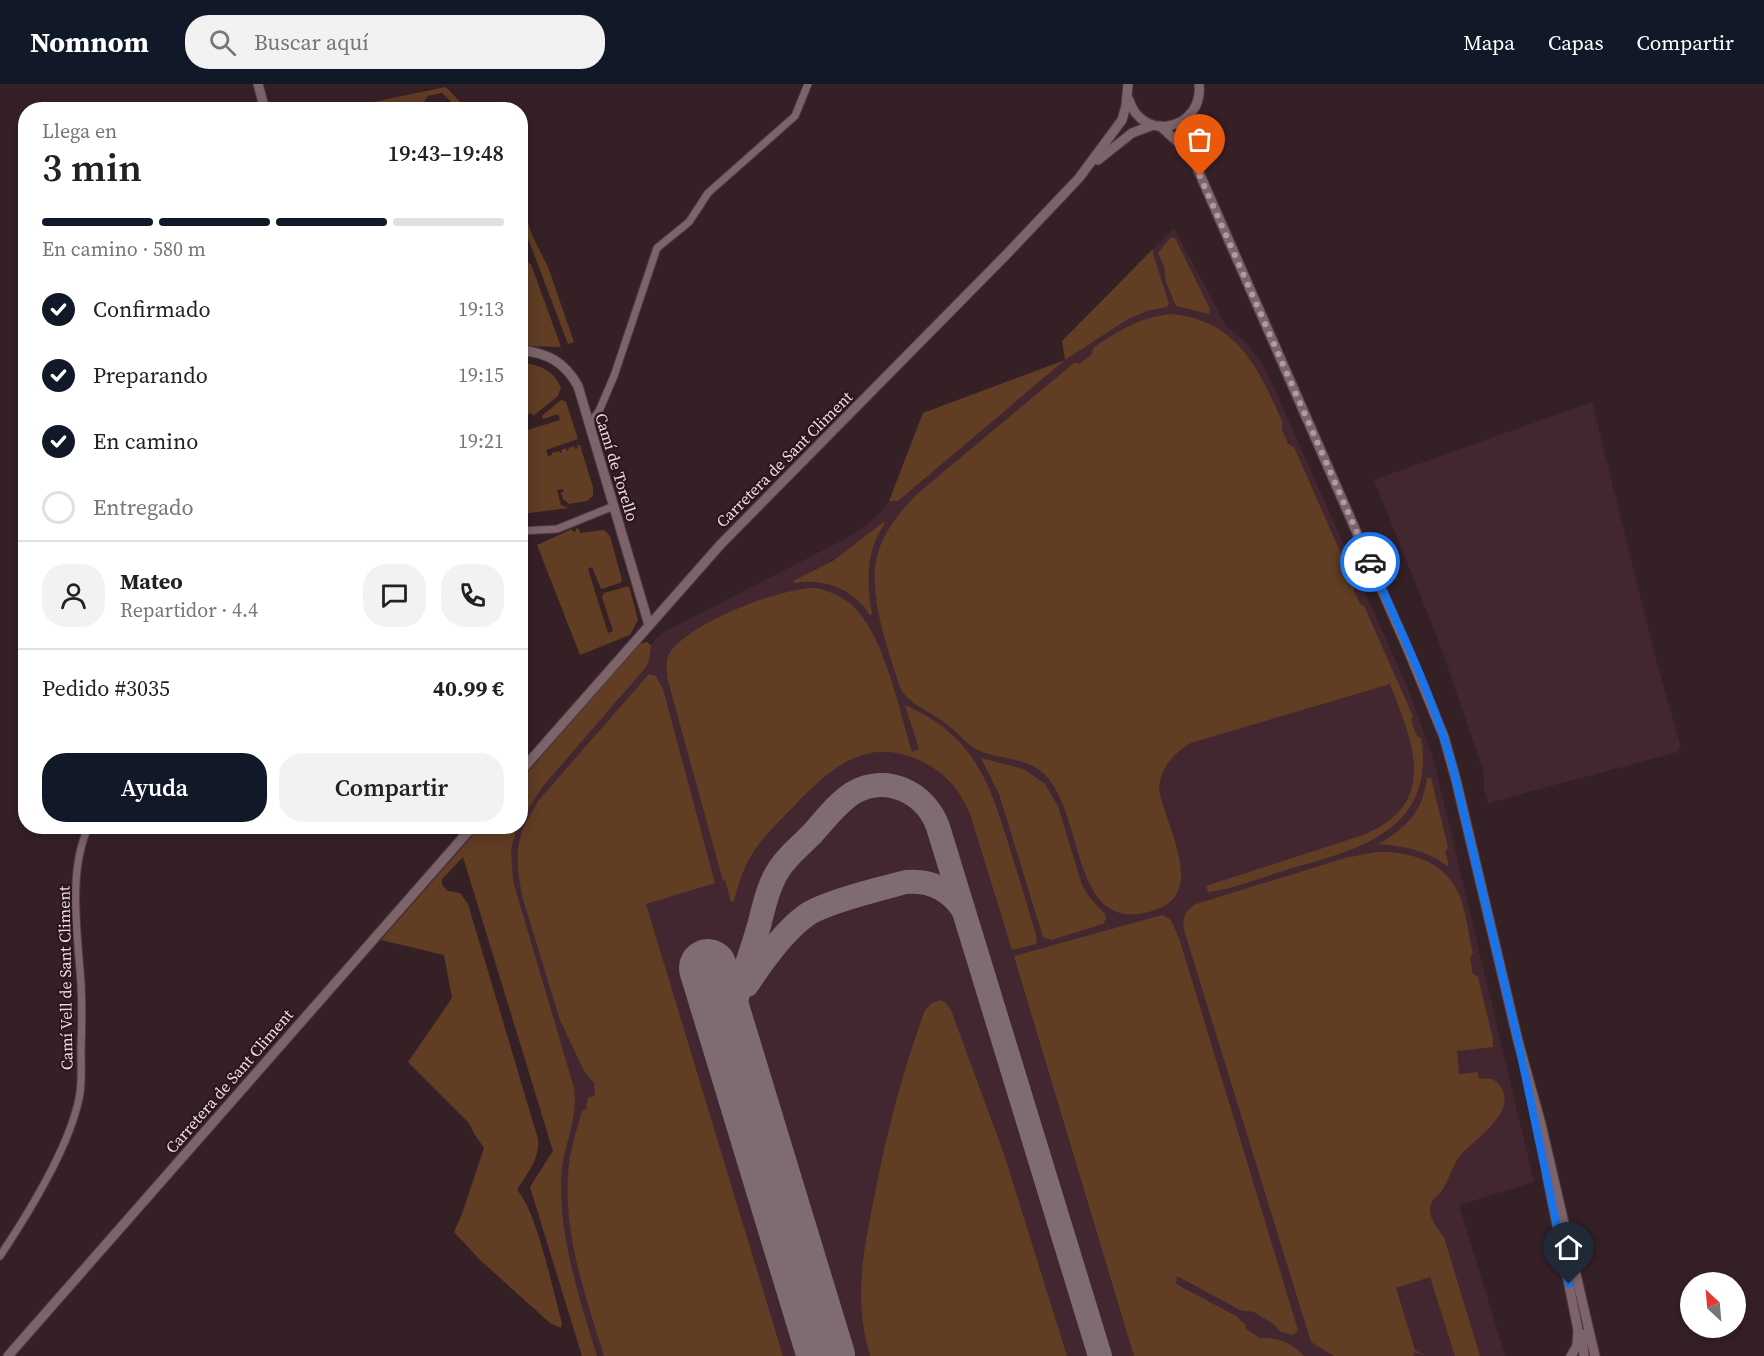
<!DOCTYPE html>
<html lang="es">
<meta charset="utf-8">
<style>
body{margin:0;font-family:"Source Serif 4",serif;background:#f2f2f2;color:#222;height:100vh;display:flex;flex-direction:column;font-size:22px;white-space:nowrap}
*{box-sizing:border-box;margin:0}
p{font-size:20px;color:#767676}
.icon{flex:none;width:33px;height:33px;fill:none;stroke:currentColor;stroke-width:2;stroke-linecap:round;stroke-linejoin:round}
.map{position:relative;flex:1;overflow:hidden}
.panel{position:absolute;left:18px;top:18px;width:510px;height:732px;display:flex;flex-direction:column;background:#fff;border-radius:24px;box-shadow:0 3px 15px #0003}
.panel>*{flex:none}
.needle{width:39px;rotate:334deg}
.tools{position:absolute;left:1680px;top:1188px;display:grid;gap:12px}
.tools a{display:grid;place-items:center;width:66px;height:66px;border-radius:50%;background:#fff;box-shadow:0 3px 15px #0003;font-size:30px}
.pin{position:absolute;display:grid;place-items:center;width:51px;height:51px;color:#fff;margin:-62px -26px;border-radius:50% 50% 50% 0;rotate:-45deg;box-shadow:0 0 6px #0007}
.pin .icon{rotate:45deg}
.courier{position:absolute;display:grid;place-items:center;width:60px;height:60px;margin:-30px;border:4px solid #1a73e8;border-radius:50%;background:#fff;color:#222;box-shadow:0 2px 8px #0007}
.head em{font-style:normal;font-weight:600}
.head div{display:flex;flex-direction:column-reverse}
.head{display:flex;align-items:center;justify-content:space-between;height:102px;padding:0 24px}
h1{font-size:39px;font-weight:600;line-height:45px}
.bar{display:grid;grid-template-columns:repeat(4,1fr);gap:9px 6px;align-content:center;height:72px;padding:0 24px}
.bar i{height:8px;border-radius:4px;background:#e0e0e0}
.bar .current{background:#111827}
.bar p{grid-column:span 4}
.line{display:flex;align-items:center;gap:15px;padding:0 24px;border-top:2px solid #e0e0e0}
.line div{flex:1}
.round{display:grid;place-items:center;flex:none;width:63px;height:63px;border-radius:24px;background:#f2f2f2}
ol{padding:0 24px;list-style:none}
li{display:flex;align-items:center;gap:18px;height:66px}
li p{margin-inline-start:auto}
li .icon{padding:6px;border-radius:50%;background:#111827;color:#fff;stroke-width:4}
li:last-child{color:#767676}
li i{width:33px;height:33px;border:3px solid #e0e0e0;border-radius:50%}
.primary-button{display:flex;gap:12px;margin-top:auto;padding:12px 24px}
.primary-button a{flex:1;height:69px;border-radius:24px;background:#111827;color:#fff;font-size:24px;font-weight:600;line-height:69px;text-align:center}
.primary-button a+a{background:#f2f2f2;color:#222}
header{display:flex;align-items:center;gap:36px;box-sizing:border-box;height:84px;padding:0 30px;background:#111827;color:#fff}
header strong{font-size:28px}
nav{display:flex;gap:33px;margin-inline-start:auto;font-size:21px}
.search{width:420px;height:54px;background:#f2f2f2;display:flex;align-items:center;gap:15px;box-sizing:border-box;padding:0 21px;border-radius:24px;color:#767676;font-size:22px}
.map>svg:first-child{display:block}
.built{fill:#432730}
.green{fill:#603d23}
.lines{fill:none;stroke-linecap:round;stroke-linejoin:round}
.taxiway{stroke:#7f6c72;stroke-width:24}
.runway{stroke:#7f6c72;stroke-width:58}
.street-casing{stroke:#4e3c42;stroke-width:9}
.secondary-casing{stroke:#4e3c42;stroke-width:11}
.street{stroke:#7d646b;stroke-width:7}
.secondary{stroke:#7d646b;stroke-width:9}
.done{stroke:#ad9ca0;stroke-width:6;stroke-dasharray:0 10.8}
.route{stroke:#1a73e8;stroke-width:8}
.labels{text-anchor:middle;stroke-width:4.5;stroke-linejoin:round;paint-order:stroke}
.street-label{font-size:16px;fill:#eddee2;stroke:#2b161d}
</style>
<header>
<strong>Nomnom</strong>
<div class="search"><svg class="icon" aria-label="search" viewBox="0 0 24 24"><circle cx="10" cy="10" r="6"/><path d="M15 15l6 6"/></svg>Buscar aquí</div>
<nav><a>Mapa</a><a>Capas</a><a>Compartir</a></nav>
</header>
<div class="map">
<svg width="1764" height="1272" viewBox="0 0 1764 1272">
<rect width="100%" height="100%" fill="#352026"/>
<g class="built">
<polygon points="1174,144 1226,242 1248,260 1267,288 1409,607 1434,677 1534,1098 1459,1121 1505,1272 582,1272 530,1103 553,1067 463,773 485,743 520,742 521,701 637,568 651,561 660,550 845,455 865,442 880,429 889,417 923,329 1065,276 1062,257"/>
<polygon points="1592,318 1657,579 1681,664 1678,665 1678,668 1488,719 1484,704 1483,686 1441,563 1374,396"/>
</g>
<g class="green">
<polygon points="446,3 467,25 459,25 442,9 428,12 424,18 425,25 365,25 363,20"/>
<polygon points="521,118 532,151 548,183 574,258 568,260 521,136"/>
<polygon points="1171,153 1175,154 1210,225 1209,230 1176,222 1166,198 1164,182 1158,169"/>
<polygon points="1153,165 1153,170 1169,219 1167,223 1147,227 1128,235 1065,276 898,417 889,417 923,329 1065,276 1062,257"/>
<polygon points="526,177 531,180 561,263 526,262 521,245 520,179 522,178 523,181 527,181"/>
<path d="M1171,230c66,6 87,53 111,107v8l6,15 6,3 59,134 1,10 6,13 4,2 49,110 -2,4 6,16 4,2c3,13 2,23 1,36 -10,68 -85,80 -139,97 -20,6 -56,20 -75,21l-2,-6 154,-50c80,-30 54,-91 30,-152l-199,59c-18,11 -30,24 -32,45 4,33 47,101 1,120 -92,37 -73,-96 -117,-135 -18,-16 -42,-13 -63,-22 -13,-5 -21,-18 -32,-26 -15,-12 -36,-19 -47,-35 -13,-41 -38,-104 -20,-146 8,-19 22,-35 35,-49l159,-133 4,2 12,-9 2,-7c25,-17 47,-31 78,-34z"/>
<path d="M521,273l4,1v5c18,3 28,8 36,24l-3,9 -25,20 -1,-3 -11,3z"/>
<polygon points="561,316 566,318 578,355 546,366 548,372 552,371 552,369 559,367 560,369 562,368 561,366 566,364 567,367 569,366 568,364 574,362 575,365 578,364 577,361 580,361 593,403 593,412 587,417 569,420 563,415 561,408 564,408 563,405 557,406 561,421 569,424 521,430 521,342 524,347 560,336 558,330 543,335 542,332"/>
<path d="M885,437c-1,5 -7,13 -10,20 -9,25 -7,48 -3,73l-2,1c-17,-26 -45,-37 -76,-32l-1,-2 40,-20z"/>
<polygon points="576,444 579,445 580,449 604,446 610,452 622,496 620,499 601,505 592,483 588,485 608,549 613,547 602,513 604,509 629,502 638,536 630,551 580,571 537,461 572,445 573,448 576,447"/>
<path d="M816,504c14,3 30,10 40,21 30,33 43,101 56,143l7,-3 -14,-44c68,30 84,75 104,141 10,31 19,62 28,92l-1,6 -24,6 -41,-133c-9,-24 -23,-42 -46,-54 -56,-30 -95,5 -131,43 -34,35 -48,47 -60,95l-3,1 -6,-22 -2,1 -56,-204c0,-7 -2,-16 2,-23 17,-30 112,-67 147,-66z"/>
<polygon points="647,558 651,561 649,577 646,583 544,701 521,735 521,696 639,560"/>
<path d="M649,590l7,2 7,13 52,194 -69,21 137,452h-179c-18,-58 -40,-120 -36,-181 1,-22 8,-43 14,-64l5,-2 -1,-4 2,-7 7,-3 -1,-12 -10,-12 -24,-51 -38,-124 -4,-25v-23l4,-18 16,-29z"/>
<polygon points="981,674 1024,685 1045,700 1058,722 1082,801 1090,814 1105,830 1106,835 1103,840 1051,856 1043,853 999,710"/>
<path d="M1427,694h4l17,69 -3,5 4,13 -2,1c-20,-16 -45,-20 -69,-22 28,-15 45,-33 49,-66z"/>
<path d="M480,743h37l-6,22 2,32 61,207c5,33 -13,61 -13,94 -1,59 19,118 36,174h-15l-52,-169 23,-36 -90,-294 -21,22v6l6,6 12,2 8,11 70,235c2,20 -11,35 -21,51 20,21 36,102 45,133l-1,5 -11,-5 -70,-63 -26,-28 8,-18 22,-66 -9,-13 -6,-12 -61,-61 44,-64 -8,-43 -63,-15z"/>
<path d="M1377,768c30,-1 65,8 80,38 9,18 11,43 16,63l-3,5 3,16 5,3 15,62v8l-36,4 2,23 19,-2 1,7c9,-1 16,-1 21,7 19,26 -26,53 -40,70 -9,11 -11,27 -20,37 -4,4 -7,6 -9,11 -4,13 6,24 13,33l36,119h-25l-25,-79 -34,11 19,62 11,6 -11,-4 -2,4h-79l-23,-14 -127,-412c-2,-12 1,-20 12,-26l149,-46z"/>
<path d="M1162,831l9,5 9,21 118,389 -5,5 -12,-3 -9,-9 -18,-11 -14,-2 -63,-34 -1,8 60,32 10,9 -1,3 14,10c17,-1 31,3 45,18h-170l-120,-400z"/>
<path d="M940,916l6,3 5,7 53,144 63,202h-197c-18,-61 -5,-112 7,-173 12,-59 27,-116 48,-173l7,-7z"/>
</g>
<g class="lines">
<g class="taxiway">
<path d="M747,901c15,-23 39,-56 61,-71 21,-13 72,-25 98,-32 23,-2 42,6 56,26"/>
<path d="M732,965c-4,-40 15,-82 26,-120 5,-17 8,-37 17,-53 8,-16 23,-28 36,-41 13,-14 26,-32 42,-42 34,-20 73,0 85,34l162,529"/>
</g>
<polyline class="runway" points="708,884 826,1272"/>
<defs>
<g id="street">
<polyline points="589,340 599,327 614,292 657,164 689,138 708,109 795,32 808,0"/>
<polyline points="520,447 557,445 614,422"/>
<path d="M0,1172c28,-42 72,-113 80,-163 2,-15 1,-30 1,-45 1,-22 1,-43 0,-64 -3,-47 -14,-114 8,-158"/>
</g>
<g id="secondary">
<polyline points="258,0 265,26"/>
<path d="M1129,16c14,44 75,29 70,-16"/>
<polyline points="1190,30 1189,50 1191,70 1409,568 1444,653 1456,696 1518,957 1541,1040 1595,1272"/>
<polyline points="1160,42 1191,70"/>
<polyline points="1098,76 1132,49 1153,41"/>
<path d="M520,266c27,3 44,11 58,36l71,239"/>
<polyline points="520,688 721,460 1005,172 1079,94 1122,36 1126,22 1128,0"/>
<polyline points="1547,1091 1578,1246 1577,1262 1571,1272"/>
<polyline points="1582,1250 1584,1272"/>
<polyline points="8,1272 473,742"/>
</g>
</defs>
<use href="#street" class="street-casing"/>
<use href="#secondary" class="secondary-casing"/>
<use href="#street" class="street"/>
<use href="#secondary" class="secondary"/>
</g>
<g class="lines">
<polyline class="done" points="1200,92 1370,478"/>
<path class="route" d="M1370,478c29,66 62,132 82,202l66,277 51,243"/>
</g>
<g class="labels">
<g class="street-label">
<text transform="translate(784 375) rotate(-45)" y="6">Carretera de Sant Climent</text>
<text transform="translate(617 383) rotate(73)" y="6">Camí de Torello</text>
<text transform="translate(65 894) rotate(-91)" y="6">Camí Vell de Sant Climent</text>
<text transform="translate(229 997) rotate(-49)" y="6">Carretera de Sant Climent</text>
</g>
</g>
</svg>
<div class="tools">
<a><svg class="needle" viewBox="-14 -14 28 28"><path d="M0-13l5 13h-10z" fill="#e53935"/><path d="M0 13l5-13h-10z" fill="#767676"/></svg></a>
</div>
<div class="pin" style="left:1200px;top:92px;background:#ea580c"><svg class="icon" aria-label="bag" viewBox="0 0 24 24"><path d="M5 8h14l-1 12H6zM9 8a3 3 0 0 1 6 0"/></svg></div>
<div class="pin" style="left:1569px;top:1200px;background:#1f2937"><svg class="icon" aria-label="home" viewBox="0 0 24 24"><path d="M3 11l9-7 9 7M6 9v11h12V9"/></svg></div>
<div class="courier" style="left:1370px;top:478px"><svg class="icon" aria-label="car" viewBox="0 0 24 24"><path d="M5 17H2v-5l4-1 3-4h7l3 4 3 1v5h-3M9 17h6M6 11h13"/><circle cx="7" cy="17" r="2"/><circle cx="17" cy="17" r="2"/></svg></div>
<section class="panel">
<div class="head"><div><h1>3 min</h1><p>Llega en</p></div><em>19:43–19:48</em></div>
<div class="bar"><i class="current"></i><i class="current"></i><i class="current"></i><i></i><p>En camino · 580 m</p></div>
<ol>
<li><svg class="icon" aria-label="check" viewBox="0 0 24 24"><path d="M5 12l5 5 9-10"/></svg>Confirmado<p>19:13</p></li>
<li><svg class="icon" aria-label="check" viewBox="0 0 24 24"><path d="M5 12l5 5 9-10"/></svg>Preparando<p>19:15</p></li>
<li><svg class="icon" aria-label="check" viewBox="0 0 24 24"><path d="M5 12l5 5 9-10"/></svg>En camino<p>19:21</p></li>
<li><i></i>Entregado</li>
</ol>
<div class="line" style="height:108px"><a class="round"><svg class="icon" aria-label="person" viewBox="0 0 24 24"><circle cx="12" cy="8" r="4"/><path d="M4 21q1-7 8-7t8 7"/></svg></a><div><b>Mateo</b><p>Repartidor · 4.4</p></div><a class="round"><svg class="icon" aria-label="chat" viewBox="0 0 24 24"><path d="M4 5h16v11H9l-5 4z"/></svg></a><a class="round"><svg class="icon" aria-label="phone" viewBox="0 0 24 24"><path d="M5 4h4l2 5-3 2q2 4 5 5l2-3 5 2v4C11 20 4 13 5 4z"/></svg></a></div>
<div class="line" style="height:78px"><div>Pedido #3035</div><b>40.99 €</b></div>
<div class="primary-button"><a>Ayuda</a><a>Compartir</a></div>
</section>
</div>
